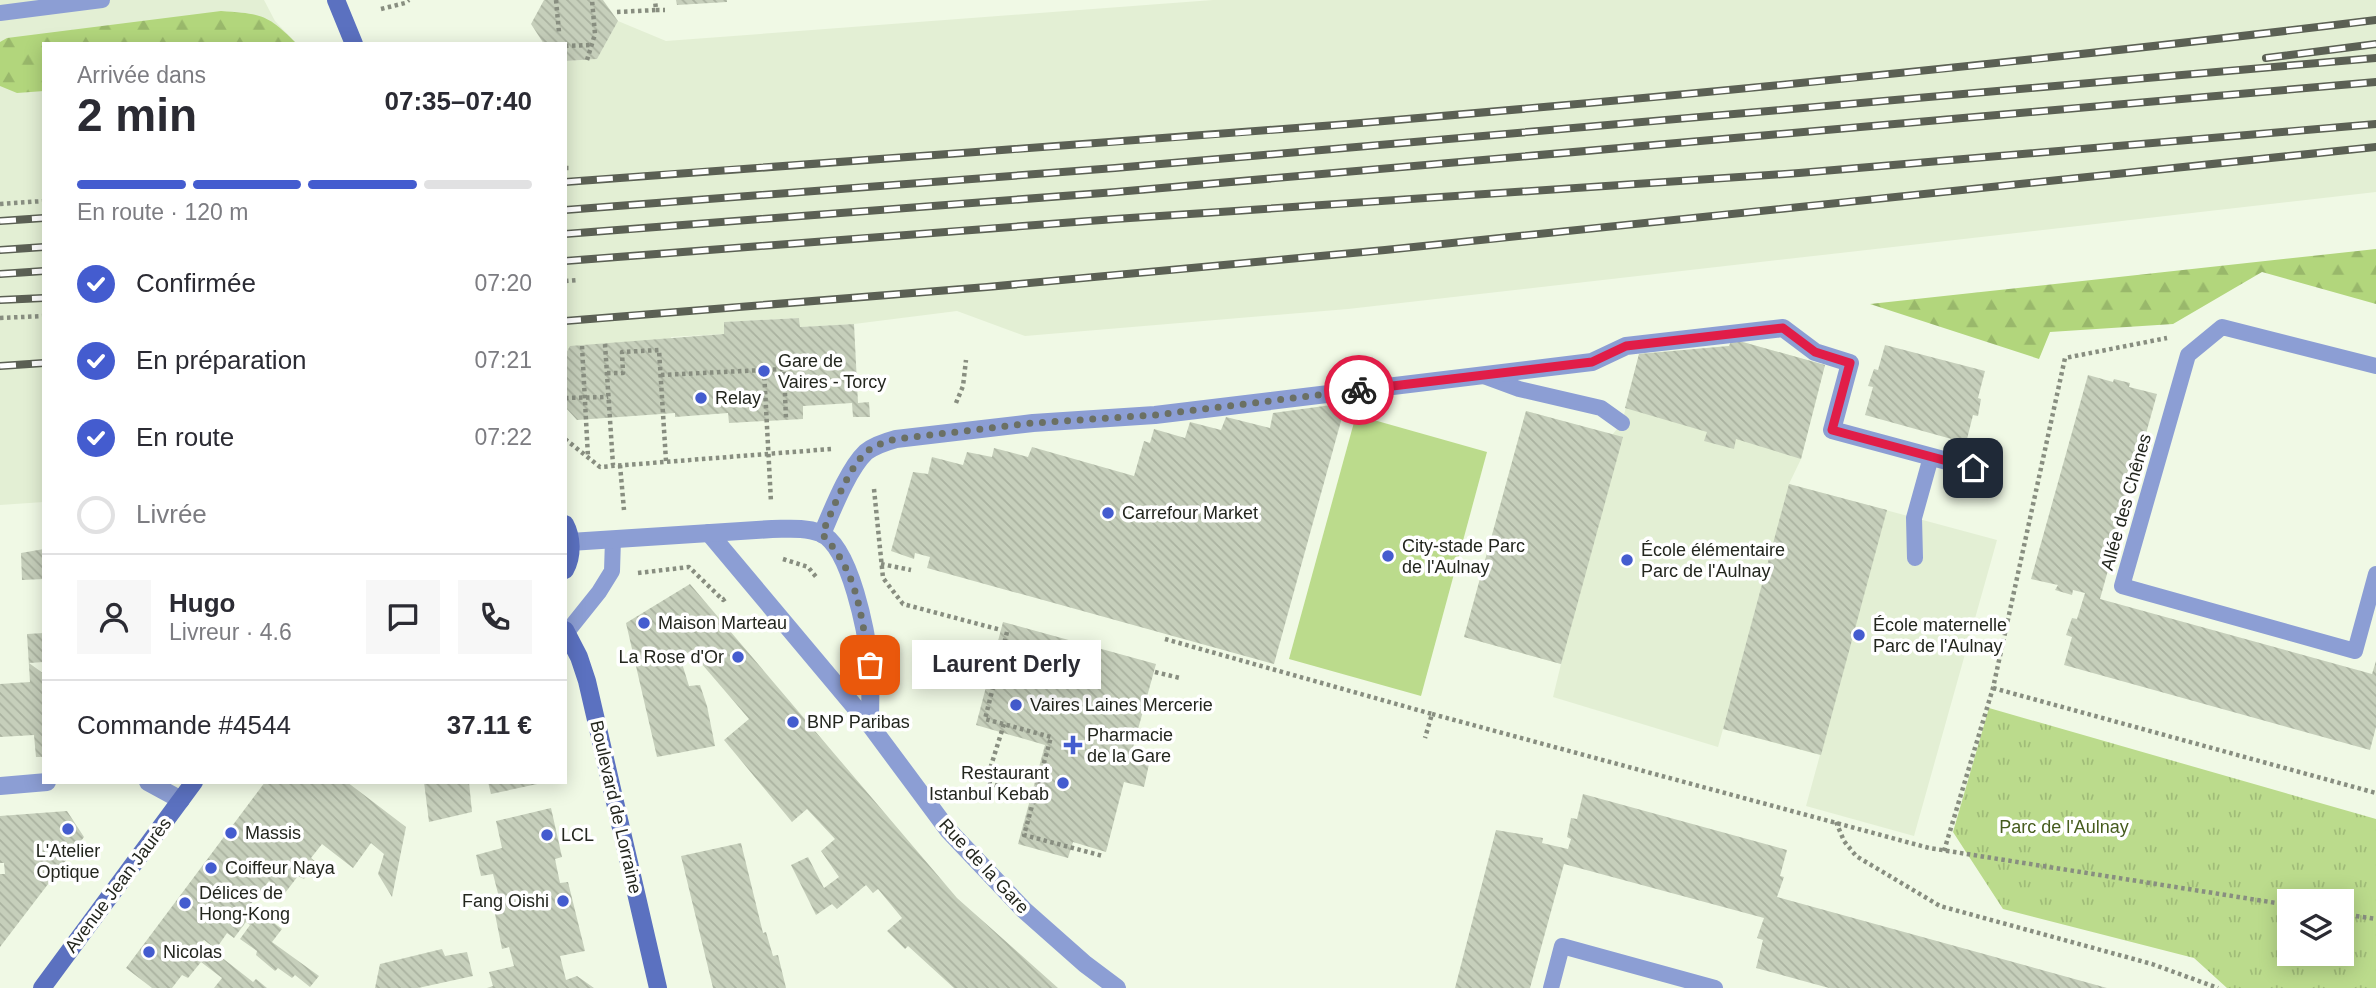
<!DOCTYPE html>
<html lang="fr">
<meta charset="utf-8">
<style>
body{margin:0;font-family:Helvetica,sans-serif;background:#f7f7f7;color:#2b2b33;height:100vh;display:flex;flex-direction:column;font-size:26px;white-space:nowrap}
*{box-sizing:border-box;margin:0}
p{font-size:23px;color:#7c7c81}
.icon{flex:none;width:38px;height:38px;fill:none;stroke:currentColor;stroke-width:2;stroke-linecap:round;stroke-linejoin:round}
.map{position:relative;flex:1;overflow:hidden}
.panel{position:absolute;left:42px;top:42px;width:525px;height:742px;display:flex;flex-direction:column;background:#fff;border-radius:0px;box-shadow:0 4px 18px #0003}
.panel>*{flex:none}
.controls{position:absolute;left:2277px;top:889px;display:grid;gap:14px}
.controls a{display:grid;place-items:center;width:77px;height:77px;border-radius:0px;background:#fff;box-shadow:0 4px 18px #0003;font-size:35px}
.pin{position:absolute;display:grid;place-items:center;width:60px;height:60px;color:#fff;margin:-30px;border-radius:14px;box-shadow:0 4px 10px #0006}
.courier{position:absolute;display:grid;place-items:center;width:70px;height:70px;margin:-35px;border:5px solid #e11d48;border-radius:50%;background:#fff;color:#222;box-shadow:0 2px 9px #0007}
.bubble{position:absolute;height:49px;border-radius:0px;background:#fff;box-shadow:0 4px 18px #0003;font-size:23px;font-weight:700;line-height:49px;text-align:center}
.headline em{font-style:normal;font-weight:700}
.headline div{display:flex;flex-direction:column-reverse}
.headline{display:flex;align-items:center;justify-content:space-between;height:119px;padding:0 35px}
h1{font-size:46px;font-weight:700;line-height:52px}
.bar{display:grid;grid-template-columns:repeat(4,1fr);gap:10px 7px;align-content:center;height:84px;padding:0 35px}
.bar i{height:9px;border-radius:5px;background:#e1e1e2}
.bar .on{background:#445ccf}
.bar p{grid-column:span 4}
.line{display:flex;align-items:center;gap:18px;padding:0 35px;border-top:2px solid #e1e1e2}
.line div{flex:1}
.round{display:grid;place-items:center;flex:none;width:74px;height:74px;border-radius:0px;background:#f7f7f7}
ol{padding:0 35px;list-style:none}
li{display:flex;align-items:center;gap:21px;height:77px}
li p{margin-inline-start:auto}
li .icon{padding:7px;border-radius:50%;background:#445ccf;color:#fff;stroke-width:4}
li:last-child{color:#7c7c81}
li i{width:38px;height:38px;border:4px solid #e1e1e2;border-radius:50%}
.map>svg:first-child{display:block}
.built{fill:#e3efd4}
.grass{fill:url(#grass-tufts);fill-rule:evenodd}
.forest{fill:url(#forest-firs)}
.pitch{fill:#bbdb8c}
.building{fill:url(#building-back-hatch)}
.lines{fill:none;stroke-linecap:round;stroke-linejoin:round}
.path{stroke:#888e80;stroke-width:4.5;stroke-dasharray:3.5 3.5;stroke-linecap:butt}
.lane{stroke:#8c9ed4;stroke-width:16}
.street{stroke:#8c9ed4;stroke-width:18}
.secondary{stroke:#5b71c0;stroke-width:18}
.rail-casing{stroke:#5b6054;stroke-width:8}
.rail{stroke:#fff;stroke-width:5;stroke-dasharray:16;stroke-linecap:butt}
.done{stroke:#6b7064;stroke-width:7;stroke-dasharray:0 12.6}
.route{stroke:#e11d48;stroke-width:9}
.poi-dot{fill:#445ccf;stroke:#fff;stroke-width:2.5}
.labels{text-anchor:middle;stroke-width:7;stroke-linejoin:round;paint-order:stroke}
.poi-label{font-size:18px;fill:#23261e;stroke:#fff;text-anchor:start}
.street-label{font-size:18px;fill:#23261e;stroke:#fff}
.park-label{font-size:18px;fill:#465c1e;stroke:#fff}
</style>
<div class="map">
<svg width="2376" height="988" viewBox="0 0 2376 988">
<defs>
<pattern id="grass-tufts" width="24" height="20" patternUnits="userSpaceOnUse" patternTransform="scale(1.75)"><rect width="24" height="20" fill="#bbdb8c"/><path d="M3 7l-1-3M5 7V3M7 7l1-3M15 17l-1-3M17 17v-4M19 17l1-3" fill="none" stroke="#a0bc78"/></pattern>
<pattern id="forest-firs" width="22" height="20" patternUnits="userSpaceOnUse" patternTransform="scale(1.75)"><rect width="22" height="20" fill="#b2d67c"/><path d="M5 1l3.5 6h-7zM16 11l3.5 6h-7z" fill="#99b86b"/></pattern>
<pattern id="building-back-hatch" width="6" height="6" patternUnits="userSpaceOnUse" patternTransform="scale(1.75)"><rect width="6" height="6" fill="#c6cfbb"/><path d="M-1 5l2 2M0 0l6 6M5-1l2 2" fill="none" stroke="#aab2a0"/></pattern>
</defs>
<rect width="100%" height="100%" fill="#f0f9e5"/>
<g class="built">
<polygon points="0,0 264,0 275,21 297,44 44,44 44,502 0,505"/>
<polygon points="1213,0 2376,0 2376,192 1348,309 1025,336 957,311 854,324 800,327 799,318 724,322 724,334 671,337 671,340 565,350 565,61 597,59 618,21 666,41"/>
<polygon points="1732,339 1825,365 1801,459 1789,484 1997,540 1914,836 1806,806 1820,755 1723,729 1718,747 1553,697 1561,664 1464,637 1526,411 1612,435 1622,423 1639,354 1729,346"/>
</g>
<path class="grass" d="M1989,708l387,111v169h-149l-33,-30 -191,-49 -50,-77zM2289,901h53v53h-53z"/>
<g class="forest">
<path d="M221,11c41,3 46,3 76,33h-253v47l-27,2 -17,-7v-44l7,-4z"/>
<polygon points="2376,249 2376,304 2262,272 2173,324 2050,332 2039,359 1870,304"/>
</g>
<polygon class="pitch" points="1356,415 1487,452 1421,696 1289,659"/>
<g class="building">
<polygon points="544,0 603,0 618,21 597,59 565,61 565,44 544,44 531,24"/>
<polygon points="676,0 727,0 727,2 677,5"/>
<polygon points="799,318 800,327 854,324 858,403 869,402 870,417 853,417 852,403 803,406 803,419 729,423 728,413 675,417 675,413 577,420 565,407 565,355 570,346 724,334 724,322"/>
<polygon points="1732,339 1825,365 1801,459 1736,439 1734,449 1704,441 1707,432 1625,408 1639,354 1729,346"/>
<polygon points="1885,345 1985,371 1978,398 1981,399 1978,416 1973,415 1966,443 1865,415 1873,387 1868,386 1874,369 1878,370"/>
<polygon points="2088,375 2113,382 2114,379 2130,383 2129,387 2157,394 2100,599 2372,674 2376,661 2376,727 2370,750 2064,665 2072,637 2066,635 2072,618 2077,619 2085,593 2073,590 2072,595 2055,590 2058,585 2031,579"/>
<polygon points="1346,403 1274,664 927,568 930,557 915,553 914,559 891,551 913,472 928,474 932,457 963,465 967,452 992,457 994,448 1028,457 1032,447 1134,476 1144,441 1150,443 1154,429 1185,438 1190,422 1221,430 1226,417 1270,428 1273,413"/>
<polygon points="1526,411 1623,437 1561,664 1464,637"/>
<polygon points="1789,484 1887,510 1821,755 1723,729"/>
<polygon points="44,549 44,579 22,580 21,553"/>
<polygon points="690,584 957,898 1058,988 954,988 908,946 905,949 887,931 902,918 878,889 873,893 866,885 837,909 832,904 816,915 791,865 808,857 824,888 839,877 821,851 835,839 807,809 792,822 724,740 749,719 701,663 689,652 680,657 689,686 700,685 707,706 715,746 657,757 626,623"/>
<polygon points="1003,622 1156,664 1132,751 1151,755 1144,787 1124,782 1106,852 1073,842 1068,858 1018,844 1045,745 976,725"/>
<polygon points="44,633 44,662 29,663 44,674 44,757 36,757 34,735 0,737 0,684 30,682 27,634"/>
<polygon points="265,782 347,782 406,827 392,897 378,874 384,854 371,843 353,868 322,844 311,858 317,863 304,879 298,876 285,893 269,881 250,905 282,929 272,942 319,976 310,987 295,975 292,978 278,968 275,971 256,955 257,951 240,939 250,925 246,922 234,938 227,933 216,949 204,940 202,942 253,982 256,979 267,988 214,988 222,978 201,962 188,978 182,975 172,988 152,988 126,968"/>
<polygon points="424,782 469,782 472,812 429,822"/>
<polygon points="488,782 542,782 542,783 491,794"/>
<polygon points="1583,794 1787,850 1780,876 1784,877 1777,897 2107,988 1829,988 1756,968 1763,940 1757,938 1764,918 1564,864 1530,988 1455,988 1496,830 1543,838 1542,843 1568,849 1571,839 1567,837 1571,818 1577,819"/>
<polygon points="551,808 562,857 555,859 560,883 568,882 585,951 560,956 566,980 577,976 594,988 487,988 493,986 489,972 514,966 509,947 502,949 494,909 501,905 493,874 481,876 476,855 502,848 496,821"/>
<polygon points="67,811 84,837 0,947 0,874 5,874 4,863 0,863 0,816"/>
<polygon points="741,843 763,933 766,932 773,956 778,955 786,988 713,988 681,856"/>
<polygon points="442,949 445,956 467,952 473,976 418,988 375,988 380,964"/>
</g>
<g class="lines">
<g class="path">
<polyline points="556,0 559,32"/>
<polyline points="381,9 405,3 409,0"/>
<polyline points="656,10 665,10"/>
<polyline points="617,12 656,10 655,0"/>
<polyline points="565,46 592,45"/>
<polyline points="587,60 595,34 592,0"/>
<polyline points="565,168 572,168"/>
<polyline points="0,204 44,201"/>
<polyline points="565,281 578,280"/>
<polyline points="0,318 44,316"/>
<polyline points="605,344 613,465"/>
<polyline points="582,346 588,457"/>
<polyline points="764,370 771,502"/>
<polyline points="607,373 623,373 622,352 659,350 666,461"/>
<polyline points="661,375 784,369 786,419"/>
<polyline points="565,398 608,397"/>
<polyline points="956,403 963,386 966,360"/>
<polyline points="565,439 600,467 831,449"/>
<polyline points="620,465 624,510"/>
<polyline points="874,489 883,578 903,604 1001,630"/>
<polyline points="783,559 808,567 817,578"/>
<polyline points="881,564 911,570"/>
<polyline points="638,573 689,567 723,600 727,597"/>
<polyline points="1007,632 985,719 1051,737 1024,835 1103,856"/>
<polyline points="1165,639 1432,714 1425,738"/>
<polyline points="1155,672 1180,678"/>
<polyline points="1993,688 2376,793"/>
<polyline points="1432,714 1929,848 2289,905"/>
<polyline points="1004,724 986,782 1034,798"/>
<polyline points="1836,822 1844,841 1856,856 1940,906 2152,964 2218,988"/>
<polyline points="1944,851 1993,688 2065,358 2167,338"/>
<polyline points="2342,914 2376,919"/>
</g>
<g class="lane">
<polyline points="0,13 102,0"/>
<polyline points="2376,366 2222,327 2188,355 2122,586 2355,651 2376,574"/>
<polyline points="1481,375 1519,389 1601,408 1622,423"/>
<polyline points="1915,558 1914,518 1931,457"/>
<polyline points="567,632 599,592 612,571 613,539"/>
<polyline points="1551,988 1562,946 1715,988"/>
</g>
<g class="street">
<polyline points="709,533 870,725 948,830 1024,910 1085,964 1117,988"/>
<path d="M822,534c10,-23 26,-65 44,-82 9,-7 19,-10 30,-13l137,-16 122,-8 437,-53 34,-16 157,-18 32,24 35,11 -18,67 141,38"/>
<path d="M570,542l202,-13c15,0 33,-2 48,4 31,13 47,102 50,133 1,19 0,39 0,59"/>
<polyline points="148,782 181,800"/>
<polyline points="0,786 47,782"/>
</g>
<g class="secondary">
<polyline points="336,0 354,44"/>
<path d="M565,524c7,13 8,32 0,46"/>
<polyline points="565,630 579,657 587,681 658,988"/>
<polyline points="42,988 194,782"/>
</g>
<defs>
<g id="rail">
<polyline points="2266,58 2376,44"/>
<path d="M565,182c261,-20 523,-37 784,-58 343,-29 685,-62 1027,-104"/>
<polyline points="565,210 1115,168 2376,58"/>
<polyline points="0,221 44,218"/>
<polyline points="565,234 1116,192 2376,82"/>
<polyline points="0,250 44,247"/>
<polyline points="565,261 1115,219 1799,173 2376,124"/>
<polyline points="0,274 44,271"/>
<polyline points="0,300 44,298"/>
<polyline points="565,321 987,287 1385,250 2376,147"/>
<polyline points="0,366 44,363"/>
</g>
</defs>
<use href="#rail" class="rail-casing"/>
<use href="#rail" class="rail"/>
</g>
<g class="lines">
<path class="done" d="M870,665c-10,-52 -11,-91 -48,-131 10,-23 26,-65 44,-82 9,-7 19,-10 30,-13l137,-16 122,-8 204,-25"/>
<polyline class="route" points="1359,390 1592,362 1626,346 1783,328 1815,352 1850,363 1832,430 1973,468"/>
</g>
<g class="poi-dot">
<circle cx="764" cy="371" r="7"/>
<circle cx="701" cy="398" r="7"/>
<circle cx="1108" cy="513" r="7"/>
<circle cx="1388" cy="556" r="7"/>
<circle cx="1627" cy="560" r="7"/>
<circle cx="644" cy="623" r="7"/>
<circle cx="1859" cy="635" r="7"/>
<circle cx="738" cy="657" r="7"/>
<circle cx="1016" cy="705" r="7"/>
<circle cx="793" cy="722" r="7"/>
<path d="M1069.5 734.5h7v7h7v7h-7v7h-7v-7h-7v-7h7z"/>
<circle cx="1063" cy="783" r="7"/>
<circle cx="68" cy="829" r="7"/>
<circle cx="231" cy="833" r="7"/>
<circle cx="547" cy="835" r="7"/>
<circle cx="211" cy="868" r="7"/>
<circle cx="563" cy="901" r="7"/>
<circle cx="185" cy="903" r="7"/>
<circle cx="149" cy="952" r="7"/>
</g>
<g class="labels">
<g class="poi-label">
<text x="778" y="367">Gare de<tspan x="778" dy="21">Vaires - Torcy</tspan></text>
<text x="715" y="404">Relay</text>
<text x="1122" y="519">Carrefour Market</text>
<text x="1402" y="552">City-stade Parc<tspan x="1402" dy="21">de l'Aulnay</tspan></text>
<text x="1641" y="556">École élémentaire<tspan x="1641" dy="21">Parc de l'Aulnay</tspan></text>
<text x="658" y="629">Maison Marteau</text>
<text x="1873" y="631">École maternelle<tspan x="1873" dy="21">Parc de l'Aulnay</tspan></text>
<text x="724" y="663" text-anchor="end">La Rose d'Or</text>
<text x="1030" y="711">Vaires Laines Mercerie</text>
<text x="807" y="728">BNP Paribas</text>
<text x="1087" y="741">Pharmacie<tspan x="1087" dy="21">de la Gare</tspan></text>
<text x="1049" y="779" text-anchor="end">Restaurant<tspan x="1049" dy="21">Istanbul Kebab</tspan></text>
<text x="245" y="839">Massis</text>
<text x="561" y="841">LCL</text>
<text x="68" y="857" text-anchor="middle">L'Atelier<tspan x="68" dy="21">Optique</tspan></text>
<text x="225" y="874">Coiffeur Naya</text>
<text x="199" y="899">Délices de<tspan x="199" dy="21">Hong-Kong</tspan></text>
<text x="549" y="907" text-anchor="end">Fang Oishi</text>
<text x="163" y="958">Nicolas</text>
</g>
<g class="street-label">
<text transform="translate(2126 502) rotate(-74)" y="6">Allée des Chênes</text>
<text transform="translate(616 807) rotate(77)" y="6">Boulevard de Lorraine</text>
<text transform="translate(984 866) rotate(47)" y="6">Rue de la Gare</text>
<text transform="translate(118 885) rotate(-53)" y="6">Avenue Jean Jaurès</text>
</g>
<g class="park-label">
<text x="2064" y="833">Parc de l'Aulnay</text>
</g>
</g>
</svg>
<div class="controls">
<a><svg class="icon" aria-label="layers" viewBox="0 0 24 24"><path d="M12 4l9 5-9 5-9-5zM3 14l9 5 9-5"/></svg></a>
</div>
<div class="pin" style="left:870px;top:665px;background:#ea580c"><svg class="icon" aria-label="bag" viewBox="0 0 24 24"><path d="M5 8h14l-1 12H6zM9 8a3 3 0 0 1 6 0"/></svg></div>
<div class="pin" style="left:1973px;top:468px;background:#1f2937"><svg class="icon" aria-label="home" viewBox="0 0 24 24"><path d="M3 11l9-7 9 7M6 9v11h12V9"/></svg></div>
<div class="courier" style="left:1359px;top:390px"><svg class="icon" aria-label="bike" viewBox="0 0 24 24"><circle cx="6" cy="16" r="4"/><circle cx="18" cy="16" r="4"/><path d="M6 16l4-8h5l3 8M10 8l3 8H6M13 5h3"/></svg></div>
<div class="bubble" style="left:912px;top:640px;width:189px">Laurent Derly</div>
<section class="panel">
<div class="headline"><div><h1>2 min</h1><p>Arrivée dans</p></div><em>07:35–07:40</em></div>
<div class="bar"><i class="on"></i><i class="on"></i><i class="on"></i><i></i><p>En route · 120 m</p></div>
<ol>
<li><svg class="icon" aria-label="check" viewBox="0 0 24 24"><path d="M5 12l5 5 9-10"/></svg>Confirmée<p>07:20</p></li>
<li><svg class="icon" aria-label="check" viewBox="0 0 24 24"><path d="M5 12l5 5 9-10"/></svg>En préparation<p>07:21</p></li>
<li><svg class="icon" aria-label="check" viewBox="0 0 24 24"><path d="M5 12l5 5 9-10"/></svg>En route<p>07:22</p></li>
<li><i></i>Livrée</li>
</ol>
<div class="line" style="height:126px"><a class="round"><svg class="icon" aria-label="person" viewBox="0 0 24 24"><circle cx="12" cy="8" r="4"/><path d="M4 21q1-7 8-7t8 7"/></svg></a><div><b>Hugo</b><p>Livreur · 4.6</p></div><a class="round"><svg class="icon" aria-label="chat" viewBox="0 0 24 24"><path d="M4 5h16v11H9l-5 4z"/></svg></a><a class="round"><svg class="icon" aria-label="phone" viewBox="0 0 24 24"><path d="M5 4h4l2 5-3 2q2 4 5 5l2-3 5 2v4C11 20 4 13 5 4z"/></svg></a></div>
<div class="line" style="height:91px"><div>Commande #4544</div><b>37.11 €</b></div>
</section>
</div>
